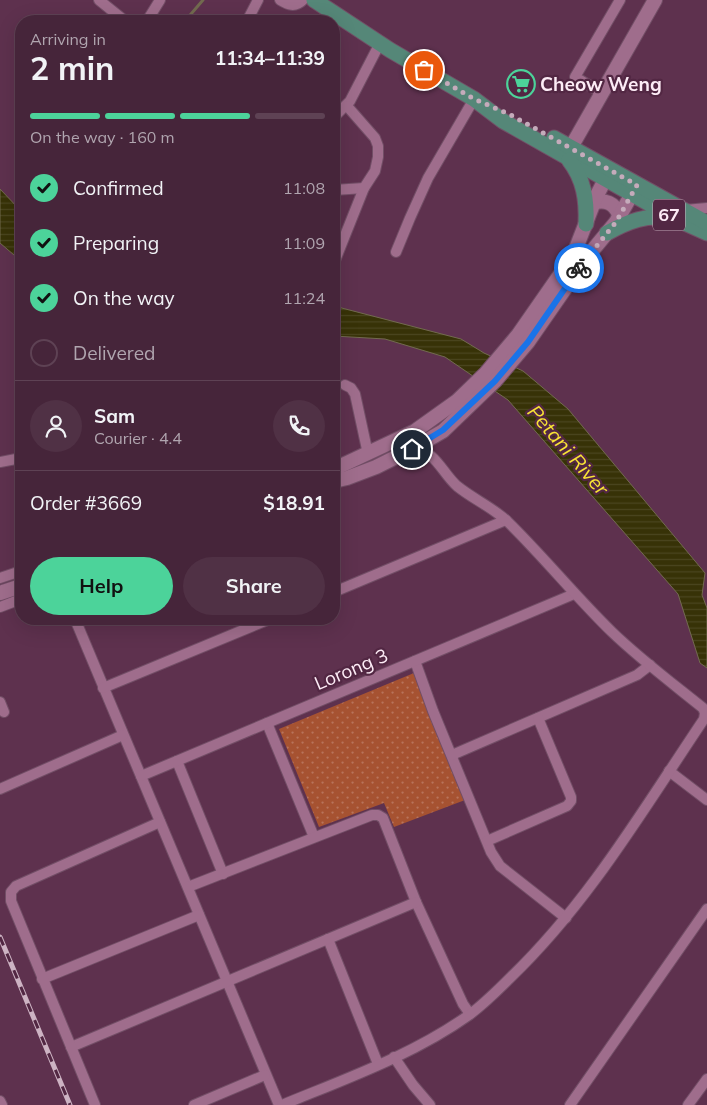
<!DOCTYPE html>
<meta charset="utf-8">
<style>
body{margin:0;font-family:Mulish,sans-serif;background:#503145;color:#f1f3f6;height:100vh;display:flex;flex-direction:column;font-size:19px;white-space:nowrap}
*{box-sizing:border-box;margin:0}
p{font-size:16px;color:#b0a5af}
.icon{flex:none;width:28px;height:28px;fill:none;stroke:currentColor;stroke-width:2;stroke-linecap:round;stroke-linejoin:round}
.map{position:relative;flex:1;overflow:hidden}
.details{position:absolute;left:15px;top:15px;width:325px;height:610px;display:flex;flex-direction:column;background:#46253a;border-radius:20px;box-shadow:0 5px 20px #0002,0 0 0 1px #5e4254}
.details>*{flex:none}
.pin{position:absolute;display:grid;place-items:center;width:42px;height:42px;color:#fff;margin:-21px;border:2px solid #fff;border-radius:50%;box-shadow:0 1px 5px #0007}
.courier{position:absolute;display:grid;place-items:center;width:50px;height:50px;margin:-25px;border:4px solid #1a73e8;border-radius:50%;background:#fff;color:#222;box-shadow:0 1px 6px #0007}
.overview em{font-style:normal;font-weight:700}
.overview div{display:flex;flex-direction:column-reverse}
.overview{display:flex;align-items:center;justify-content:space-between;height:85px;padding:0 15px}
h1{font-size:32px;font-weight:700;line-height:38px}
.bar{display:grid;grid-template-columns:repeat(4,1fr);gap:8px 5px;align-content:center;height:60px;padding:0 15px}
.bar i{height:6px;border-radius:4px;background:#5e4254}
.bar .current{background:#4cd39a}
.bar p{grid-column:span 4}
.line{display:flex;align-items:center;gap:12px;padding:0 15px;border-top:1px solid #5e4254}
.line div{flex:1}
.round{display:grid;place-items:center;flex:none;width:52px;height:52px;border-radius:26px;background:#503145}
ol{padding:0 15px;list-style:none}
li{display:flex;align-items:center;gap:15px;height:55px}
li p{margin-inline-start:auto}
li .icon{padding:5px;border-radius:50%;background:#4cd39a;color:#111;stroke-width:4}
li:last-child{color:#b0a5af}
li i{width:28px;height:28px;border:2px solid #5e4254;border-radius:50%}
.primary-button{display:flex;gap:10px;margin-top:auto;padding:10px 15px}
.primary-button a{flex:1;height:58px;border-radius:30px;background:#4cd39a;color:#111;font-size:20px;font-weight:700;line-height:58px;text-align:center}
.primary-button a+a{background:#503145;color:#f1f3f6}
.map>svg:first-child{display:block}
.grass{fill:url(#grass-dots)}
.water{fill:url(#water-rules);stroke:#726a4f}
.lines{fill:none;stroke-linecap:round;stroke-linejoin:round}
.stream{stroke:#726a4f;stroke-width:3}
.street-casing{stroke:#724e66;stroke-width:12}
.secondary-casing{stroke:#724e66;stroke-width:16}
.primary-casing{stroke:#724e66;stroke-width:17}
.street{stroke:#9f6d8c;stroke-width:10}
.secondary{stroke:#9f6d8c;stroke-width:14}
.primary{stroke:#558778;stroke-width:15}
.rail-casing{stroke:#cdb3c3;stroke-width:5}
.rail{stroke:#522743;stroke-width:3;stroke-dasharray:9;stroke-linecap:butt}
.done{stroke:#c5abbb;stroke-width:5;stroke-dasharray:0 9}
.route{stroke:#1a73e8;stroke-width:6}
.labels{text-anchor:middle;stroke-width:4.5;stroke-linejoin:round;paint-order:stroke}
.shield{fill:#522743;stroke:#cab1c0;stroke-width:1}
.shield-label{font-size:18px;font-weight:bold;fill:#fdecf6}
.poi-label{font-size:19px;font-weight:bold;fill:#fdecf6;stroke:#522743;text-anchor:start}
.street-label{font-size:19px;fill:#fdecf6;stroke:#522743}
.water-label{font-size:20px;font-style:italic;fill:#f8e335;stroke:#522743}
</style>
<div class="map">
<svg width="707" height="1105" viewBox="0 0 707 1105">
<defs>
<pattern id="grass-dots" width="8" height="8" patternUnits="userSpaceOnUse" patternTransform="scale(1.25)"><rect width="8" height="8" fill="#a65231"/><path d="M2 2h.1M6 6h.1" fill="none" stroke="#b8735a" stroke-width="1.8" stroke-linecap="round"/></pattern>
<pattern id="water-rules" width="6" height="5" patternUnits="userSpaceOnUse" patternTransform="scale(1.25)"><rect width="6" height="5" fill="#373207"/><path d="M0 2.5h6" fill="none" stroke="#4b4620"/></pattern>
</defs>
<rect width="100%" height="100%" fill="#5e314e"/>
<polygon class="grass" points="414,673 465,800 394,827 384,803 319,827 279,729"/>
<g class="water">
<polygon points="0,189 21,211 21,261 0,243"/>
<polygon points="334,306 461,339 484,353 523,371 568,409 705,573 702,595 707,608 707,668 700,663 678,594 508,400 445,357 385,339 334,336"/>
</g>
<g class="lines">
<polyline class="stream" points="185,21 203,0"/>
<defs>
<g id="street">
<polyline points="99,0 125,21"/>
<path d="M280,0c8,5 15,8 23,0"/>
<polyline points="147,21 160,0"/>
<polyline points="247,21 258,0"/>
<polyline points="602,93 575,77 620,0"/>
<polyline points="334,117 350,101 380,43"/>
<polyline points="334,190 364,188"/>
<polyline points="685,210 707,208"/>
<polyline points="396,252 410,218 428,178 474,99"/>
<polyline points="334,263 364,188 375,171 378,157 378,146 375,138 347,106"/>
<polyline points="345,385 351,388 355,394 368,454"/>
<polyline points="0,462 21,458"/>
<polyline points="0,578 21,571"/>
<polyline points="334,592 506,520"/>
<polyline points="0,607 21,599"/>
<polyline points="75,619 279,1105"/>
<polyline points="415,661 433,711 491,852 500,866 566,918"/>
<polyline points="103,688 270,619"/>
<polyline points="0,702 4,712"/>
<polyline points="267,723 314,837"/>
<polyline points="452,755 637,675 650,665"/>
<polyline points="177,761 223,874"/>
<polyline points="669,771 707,800"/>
<polyline points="141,776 574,594"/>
<polyline points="0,789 123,735"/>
<polyline points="487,841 567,806 571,801 571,797 538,718"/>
<polyline points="188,887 372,815 378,815 383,818 416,902 463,1004 470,1014"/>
<polyline points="328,939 378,1064"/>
<polyline points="42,979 199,915"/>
<polyline points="71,1047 416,902"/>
<polyline points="394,1057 413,1085 430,1105"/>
<polyline points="0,1101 2,1105"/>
<polyline points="95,1105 11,901 11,892 16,886 160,822"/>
<polyline points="194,1105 265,1075"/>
<path d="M282,1105c63,-26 131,-50 187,-90 15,-11 29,-25 42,-38 78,-75 133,-169 193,-258l1,-6 -2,-5c-31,-25 -63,-49 -91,-76 -37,-36 -69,-76 -105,-111 -15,-14 -34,-22 -50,-35 -15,-13 -22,-37 -45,-37"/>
<polyline points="570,1105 707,909"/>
<polyline points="688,1105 707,1079"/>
</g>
<g id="secondary">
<polyline points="566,156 655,0"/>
<path d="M593,203c12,-4 22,0 26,12"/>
<polyline points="334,469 415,431 457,401 486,373 518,335 573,256 596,197 610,170"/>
<polyline points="334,481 347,478 376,467 412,449 443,431 495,381 528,342 587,257 616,222 637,185"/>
<polyline points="0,593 21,586"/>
</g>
<g id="primary">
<polyline points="314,0 390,50 474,99 503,121 678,220 707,233"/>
<polyline points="554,138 707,223"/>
<path d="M569,160c15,19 18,40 17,64"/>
<path d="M607,233c20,-11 41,-20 65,-14"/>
</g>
</defs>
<use href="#street" class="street-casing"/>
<use href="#secondary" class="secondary-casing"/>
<use href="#primary" class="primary-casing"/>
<use href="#street" class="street"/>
<use href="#secondary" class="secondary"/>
<use href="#primary" class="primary"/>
<defs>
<polyline id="rail" points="0,937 70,1105"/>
</defs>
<use href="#rail" class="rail-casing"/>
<use href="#rail" class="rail"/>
</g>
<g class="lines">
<polyline class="done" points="424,70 474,99 509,114 637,185 616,222 579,268"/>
<polyline class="route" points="412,449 443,430 495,381 528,342 579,268"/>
</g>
<defs>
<symbol id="supermarket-ring" viewBox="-11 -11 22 22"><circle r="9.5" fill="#522743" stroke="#4cd39a" stroke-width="1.5"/><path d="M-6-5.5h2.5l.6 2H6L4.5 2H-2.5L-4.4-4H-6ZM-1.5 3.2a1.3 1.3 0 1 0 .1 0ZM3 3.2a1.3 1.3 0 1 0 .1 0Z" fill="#4cd39a"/></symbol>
</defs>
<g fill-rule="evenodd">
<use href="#supermarket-ring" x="505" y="68" width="32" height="32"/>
</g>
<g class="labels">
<rect class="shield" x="653" y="199.5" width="32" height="31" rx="4"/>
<g class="shield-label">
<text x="669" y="221">67</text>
</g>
<g class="poi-label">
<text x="540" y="91">Cheow Weng</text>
</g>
<g class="street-label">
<text transform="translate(351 669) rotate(-23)" y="7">Lorong 3</text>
</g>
<g class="water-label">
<text transform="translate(568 450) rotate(49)" y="7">Petani River</text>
</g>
</g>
</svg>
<div class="pin" style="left:424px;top:70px;background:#ea580c"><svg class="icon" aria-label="bag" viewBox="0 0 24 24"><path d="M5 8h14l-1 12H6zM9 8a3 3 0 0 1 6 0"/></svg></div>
<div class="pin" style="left:412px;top:449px;background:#1f2937"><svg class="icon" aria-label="home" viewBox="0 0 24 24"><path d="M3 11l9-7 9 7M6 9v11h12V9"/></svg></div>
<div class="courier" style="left:579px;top:268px"><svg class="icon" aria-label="bike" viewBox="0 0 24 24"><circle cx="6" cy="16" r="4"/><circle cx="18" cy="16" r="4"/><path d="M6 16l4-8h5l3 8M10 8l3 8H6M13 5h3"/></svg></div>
<section class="details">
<div class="overview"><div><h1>2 min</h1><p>Arriving in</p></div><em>11:34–11:39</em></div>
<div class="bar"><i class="current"></i><i class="current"></i><i class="current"></i><i></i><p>On the way · 160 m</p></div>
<ol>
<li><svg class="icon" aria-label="check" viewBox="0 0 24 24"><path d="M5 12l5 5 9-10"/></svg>Confirmed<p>11:08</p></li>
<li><svg class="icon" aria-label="check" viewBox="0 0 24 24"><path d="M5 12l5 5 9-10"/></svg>Preparing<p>11:09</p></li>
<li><svg class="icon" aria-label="check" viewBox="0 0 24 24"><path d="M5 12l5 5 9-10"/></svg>On the way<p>11:24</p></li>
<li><i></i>Delivered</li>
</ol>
<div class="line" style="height:90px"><a class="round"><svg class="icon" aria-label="person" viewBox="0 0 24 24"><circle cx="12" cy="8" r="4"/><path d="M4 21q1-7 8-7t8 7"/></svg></a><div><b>Sam</b><p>Courier · 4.4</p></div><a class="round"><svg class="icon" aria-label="phone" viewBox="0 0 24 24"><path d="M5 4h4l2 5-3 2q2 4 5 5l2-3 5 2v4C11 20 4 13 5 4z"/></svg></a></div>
<div class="line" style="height:65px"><div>Order #3669</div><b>$18.91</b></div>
<div class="primary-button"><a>Help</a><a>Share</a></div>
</section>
</div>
